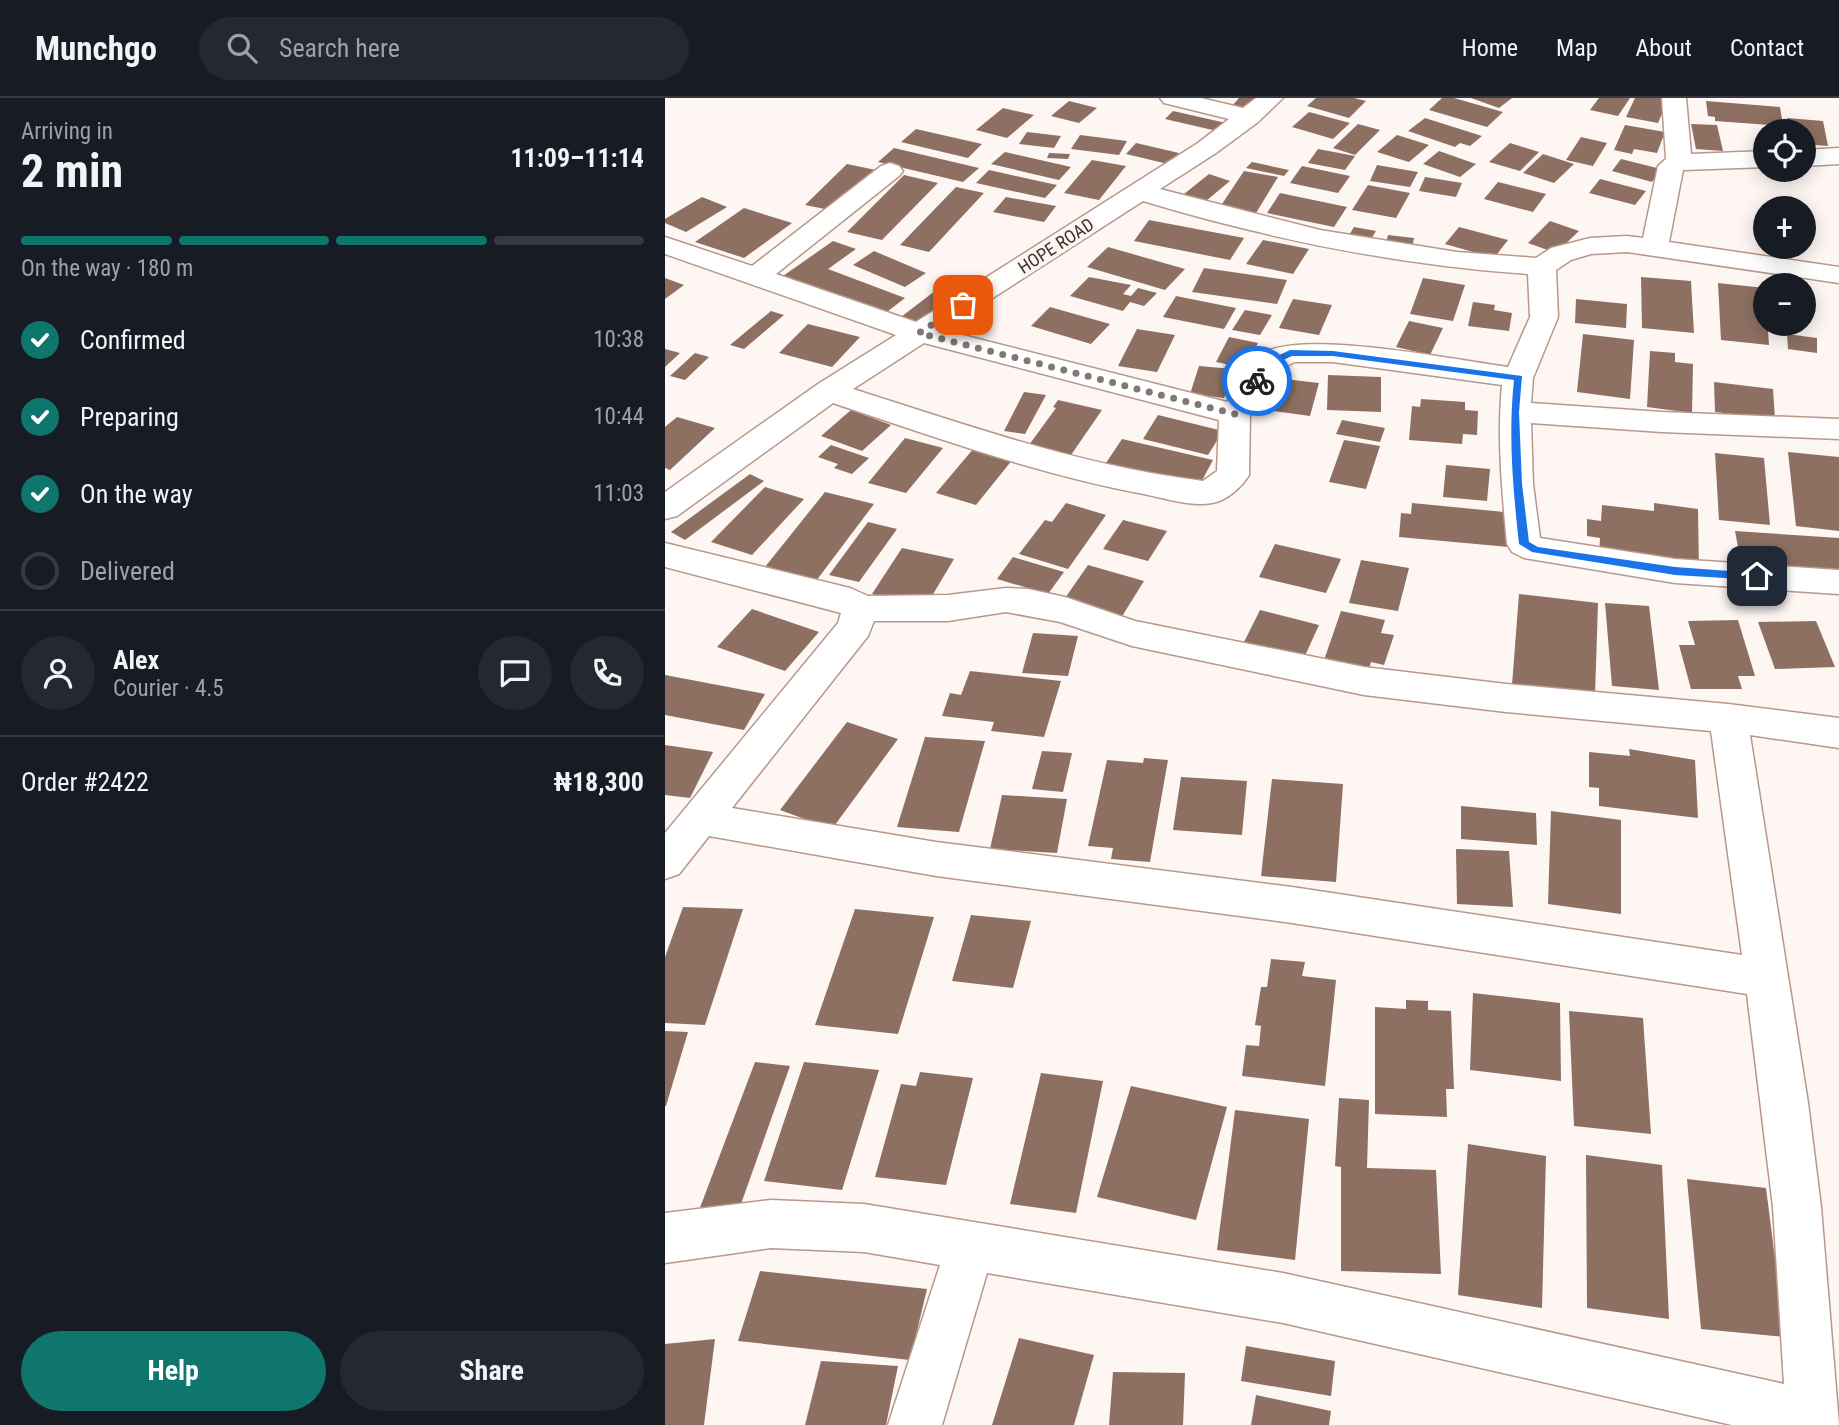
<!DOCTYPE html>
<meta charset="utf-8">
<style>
body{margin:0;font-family:"Roboto Condensed",sans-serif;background:#242831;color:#f1f3f6;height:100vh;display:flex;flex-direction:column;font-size:26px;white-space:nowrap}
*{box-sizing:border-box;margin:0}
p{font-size:23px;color:#9ea1a6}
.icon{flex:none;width:38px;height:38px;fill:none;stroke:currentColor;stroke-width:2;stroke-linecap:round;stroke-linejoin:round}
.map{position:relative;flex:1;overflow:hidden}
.side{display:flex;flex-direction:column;background:#171b24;width:665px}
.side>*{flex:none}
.buttons{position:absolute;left:1088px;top:21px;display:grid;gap:14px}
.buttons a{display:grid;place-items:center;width:63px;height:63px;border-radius:50%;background:#171b24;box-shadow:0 4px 18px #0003;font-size:35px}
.pin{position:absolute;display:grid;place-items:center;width:60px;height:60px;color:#fff;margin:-30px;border-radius:14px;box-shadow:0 4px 10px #0006}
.courier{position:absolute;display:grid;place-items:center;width:70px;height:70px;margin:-35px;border:5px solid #1a73e8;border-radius:50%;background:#fff;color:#222;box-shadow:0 2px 9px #0007}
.headline em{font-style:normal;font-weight:700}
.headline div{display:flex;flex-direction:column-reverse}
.headline{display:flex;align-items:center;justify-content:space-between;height:119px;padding:0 21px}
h1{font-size:46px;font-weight:700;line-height:52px}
.bar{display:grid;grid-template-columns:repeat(4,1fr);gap:10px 7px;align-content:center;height:84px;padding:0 21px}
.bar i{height:9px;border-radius:5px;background:#363941}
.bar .on{background:#0f766e}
.bar p{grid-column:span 4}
.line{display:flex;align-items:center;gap:18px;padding:0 21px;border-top:2px solid #363941}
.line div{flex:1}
.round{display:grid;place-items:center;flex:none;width:74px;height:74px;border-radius:37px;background:#242831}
ol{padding:0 21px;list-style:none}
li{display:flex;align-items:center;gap:21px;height:77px}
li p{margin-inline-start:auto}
li .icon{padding:7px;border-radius:50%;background:#0f766e;color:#fff;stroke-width:4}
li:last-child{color:#9ea1a6}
li i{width:38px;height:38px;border:4px solid #363941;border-radius:50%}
.button{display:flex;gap:14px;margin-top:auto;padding:14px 21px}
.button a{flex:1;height:80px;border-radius:42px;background:#0f766e;color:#fff;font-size:28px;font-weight:700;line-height:80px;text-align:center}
.button a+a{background:#242831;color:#f1f3f6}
header{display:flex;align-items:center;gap:42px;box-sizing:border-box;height:98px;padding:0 35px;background:#171b24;border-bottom:2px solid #363941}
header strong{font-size:33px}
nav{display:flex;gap:38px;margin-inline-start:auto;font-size:24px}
.search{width:490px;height:63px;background:#242831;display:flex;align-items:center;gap:18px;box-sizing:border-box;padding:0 24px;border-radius:38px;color:#9ea1a6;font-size:26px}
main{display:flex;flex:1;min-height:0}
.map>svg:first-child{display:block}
.building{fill:#8d7062}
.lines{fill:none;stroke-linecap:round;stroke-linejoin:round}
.minor-casing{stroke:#b7988a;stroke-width:3}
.minor{fill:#fff;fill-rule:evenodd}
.route{fill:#1a73e8}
.done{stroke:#827873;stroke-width:7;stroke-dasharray:0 12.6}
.labels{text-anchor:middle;stroke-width:7;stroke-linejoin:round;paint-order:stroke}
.far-street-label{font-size:18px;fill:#40342e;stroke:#fdf6f3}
</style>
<header>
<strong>Munchgo</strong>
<div class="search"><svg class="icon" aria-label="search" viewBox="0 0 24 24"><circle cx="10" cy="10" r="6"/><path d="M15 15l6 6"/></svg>Search here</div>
<nav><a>Home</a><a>Map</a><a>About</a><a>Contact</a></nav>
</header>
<main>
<section class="side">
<div class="headline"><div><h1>2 min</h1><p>Arriving in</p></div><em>11:09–11:14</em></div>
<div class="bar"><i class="on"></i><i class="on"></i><i class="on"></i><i></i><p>On the way · 180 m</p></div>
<ol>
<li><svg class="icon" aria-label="check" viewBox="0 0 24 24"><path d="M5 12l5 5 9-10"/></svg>Confirmed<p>10:38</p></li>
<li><svg class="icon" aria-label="check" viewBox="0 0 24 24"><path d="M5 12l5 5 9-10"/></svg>Preparing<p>10:44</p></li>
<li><svg class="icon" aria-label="check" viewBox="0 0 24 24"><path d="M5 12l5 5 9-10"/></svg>On the way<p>11:03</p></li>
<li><i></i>Delivered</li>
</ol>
<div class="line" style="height:126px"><a class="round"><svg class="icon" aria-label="person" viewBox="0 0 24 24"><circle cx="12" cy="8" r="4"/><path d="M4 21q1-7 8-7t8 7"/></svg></a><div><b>Alex</b><p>Courier · 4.5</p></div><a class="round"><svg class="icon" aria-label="chat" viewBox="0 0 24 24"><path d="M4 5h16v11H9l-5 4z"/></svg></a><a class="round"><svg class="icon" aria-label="phone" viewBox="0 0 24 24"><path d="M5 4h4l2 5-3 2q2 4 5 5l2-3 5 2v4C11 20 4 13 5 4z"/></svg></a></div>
<div class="line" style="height:91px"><div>Order #2422</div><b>₦18,300</b></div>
<div class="button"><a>Help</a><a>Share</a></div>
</section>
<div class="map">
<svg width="1174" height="1327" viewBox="0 0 1174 1327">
<rect width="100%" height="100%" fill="#fdf6f3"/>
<g class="building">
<polygon points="574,0 594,0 584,11 567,8"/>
<polygon points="651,0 689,0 701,3 684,20 642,8"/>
<polygon points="777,0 789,0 838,14 822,29 764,12"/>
<polygon points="806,0 847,0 834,10"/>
<polygon points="934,0 965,0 953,18 925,12"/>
<polygon points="970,0 1004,0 993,25 961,19"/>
<polygon points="404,3 432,10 414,25 386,18"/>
<polygon points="1041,3 1115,9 1118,28 1050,23 1050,19 1043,18"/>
<polygon points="338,10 369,17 342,40 311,32"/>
<polygon points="508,13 561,25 552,33 500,21"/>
<polygon points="644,14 685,25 668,41 627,29"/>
<polygon points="760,20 817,38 805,48 795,45 790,49 743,33"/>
<polygon points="1122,20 1158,23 1163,48 1139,46 1139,33 1124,33"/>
<polygon points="693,26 715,32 690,57 668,50"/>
<polygon points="1026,26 1052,27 1058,53 1031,51"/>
<polygon points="960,27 1000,34 992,55 969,51 967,56 949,52"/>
<polygon points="251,31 317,46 303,60 236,44"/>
<polygon points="362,34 396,38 389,50 354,46"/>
<polygon points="415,37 462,43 454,57 406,51"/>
<polygon points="732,37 764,47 744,64 712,54"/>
<polygon points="916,39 942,45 928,68 901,62"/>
<polygon points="471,45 514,55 503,66 461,56"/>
<polygon points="845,45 874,54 855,73 824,64"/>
<polygon points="229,50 314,70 298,84 213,64"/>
<polygon points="653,51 690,58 680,72 643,65"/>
<polygon points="774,53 811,66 795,79 758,66"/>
<polygon points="340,54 406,69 394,82 326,66"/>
<polygon points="384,55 405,56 403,61 382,60"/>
<polygon points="878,56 909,66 889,85 858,75"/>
<polygon points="956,61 996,71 987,84 947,73"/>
<polygon points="427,62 461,68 434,102 399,95"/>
<polygon points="587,64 624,72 619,78 581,70"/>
<polygon points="182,66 211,72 170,113 140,107"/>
<polygon points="712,67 753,74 745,89 705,83"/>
<polygon points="637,68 685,78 673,95 625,85"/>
<polygon points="324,72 392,87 380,100 311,85"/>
<polygon points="579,73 613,79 591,115 555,109"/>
<polygon points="544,76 565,83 541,103 519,96"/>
<polygon points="239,77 273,85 217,142 182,134"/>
<polygon points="760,79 797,85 791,99 754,93"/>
<polygon points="935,81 981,93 970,107 924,95"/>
<polygon points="833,84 881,96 868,114 819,101"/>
<polygon points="703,87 745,95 731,120 687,112"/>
<polygon points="291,89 319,95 264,154 235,147"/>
<polygon points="615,95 682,109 669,129 602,115"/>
<polygon points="37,99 62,109 21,134 0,125 0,121"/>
<polygon points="341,99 391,108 379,124 328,114"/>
<polygon points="79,110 127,125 79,160 30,144"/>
<polygon points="484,122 579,140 565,162 469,143"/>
<polygon points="885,123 914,133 891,155 863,145"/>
<polygon points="689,129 711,133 705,143 683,139"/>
<polygon points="794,129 843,142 829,160 780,146"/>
<polygon points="723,137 749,140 747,150 720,148"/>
<polygon points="598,142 644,151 628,176 581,166"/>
<polygon points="168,143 191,151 163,171 240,200 218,217 118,178"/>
<polygon points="443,149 520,171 500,192 422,169"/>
<polygon points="209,153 261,175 240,189 188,167"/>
<polygon points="539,170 622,182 612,206 527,194"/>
<polygon points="424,179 466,187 458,196 466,198 473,190 492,195 479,208 465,204 458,213 405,198"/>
<polygon points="976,179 1026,183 1029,235 977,230"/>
<polygon points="0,180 19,187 0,201"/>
<polygon points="758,180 800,187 788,223 745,216"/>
<polygon points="283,183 303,191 252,230 232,222"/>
<polygon points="1053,185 1100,190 1104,247 1056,242"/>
<polygon points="511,198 571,210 559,231 498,219"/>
<polygon points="628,201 667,207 654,237 614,230"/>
<polygon points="911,201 962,206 961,230 910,225"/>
<polygon points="808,204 830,207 829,212 847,215 844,233 803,228"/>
<polygon points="385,209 445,226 426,246 366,228"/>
<polygon points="580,212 607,217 595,237 567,232"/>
<polygon points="106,213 119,217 79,251 65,247"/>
<polygon points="744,223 778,230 765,257 731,249"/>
<polygon points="143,226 195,239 167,269 114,255"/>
<polygon points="472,231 510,237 492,274 453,268"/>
<polygon points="918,236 969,242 965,301 912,294"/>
<polygon points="1122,236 1152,240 1152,255 1123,251"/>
<polygon points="564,239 593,245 580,270 551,264"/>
<polygon points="0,251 15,255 0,269"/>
<polygon points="985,253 1010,255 1010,264 1028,266 1027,315 982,309"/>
<polygon points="30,255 44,259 20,282 5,278"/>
<polygon points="534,268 568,271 559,300 525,296"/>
<polygon points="663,277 716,279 716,314 662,312"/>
<polygon points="619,281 654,285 645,318 609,313"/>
<polygon points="1049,284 1108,291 1110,321 1050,314"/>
<polygon points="359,294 381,297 360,336 339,333"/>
<polygon points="756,301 800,304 800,312 813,313 812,337 798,336 797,346 744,342 747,308 755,309"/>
<polygon points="393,302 437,312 406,357 364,347 391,310 388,309"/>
<polygon points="186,312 226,327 197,353 156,338"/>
<polygon points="493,317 558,333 543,357 478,341"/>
<polygon points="12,319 50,330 5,372 0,370 0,329"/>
<polygon points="677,322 720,330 715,344 671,336"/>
<polygon points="240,340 278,350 241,395 203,385"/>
<polygon points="457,341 548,362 533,390 439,368"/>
<polygon points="679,342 715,348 701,391 664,384"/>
<polygon points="166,347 204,360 187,376 169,370 173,366 153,359"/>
<polygon points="309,350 348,361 311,407 271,395"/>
<polygon points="1123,354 1174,359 1174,433 1131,428"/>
<polygon points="1050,355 1099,360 1105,427 1054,422"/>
<polygon points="781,367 825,371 822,403 778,399"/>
<polygon points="85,376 99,383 20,442 6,434"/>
<polygon points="100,389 139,401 87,457 46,444"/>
<polygon points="160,394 209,406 148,487 96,474"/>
<polygon points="401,405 441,417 403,471 354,456 380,422 387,424"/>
<polygon points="747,405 839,414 839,425 845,426 844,449 734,439 736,415 746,416"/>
<polygon points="989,405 1033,411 1034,471 934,458 935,440 922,438 922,421 936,423 937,407 989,413"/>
<polygon points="458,422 502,433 483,463 438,451"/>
<polygon points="203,424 232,431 194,484 164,477"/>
<polygon points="1070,433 1174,440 1174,476 1077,470"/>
<polygon points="610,446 676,461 661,495 594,479"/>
<polygon points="237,450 289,461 261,508 207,496"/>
<polygon points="348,459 399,474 383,496 332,481"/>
<polygon points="696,462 744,470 733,513 684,505"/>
<polygon points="423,467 479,483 456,520 398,503"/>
<polygon points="854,496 933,505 930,598 847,587"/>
<polygon points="940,505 984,508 994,592 947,588"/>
<polygon points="87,511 154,534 120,573 52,549"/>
<polygon points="595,512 654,527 639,560 579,544"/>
<polygon points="676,513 720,522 716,535 729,537 719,567 706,564 703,575 658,565"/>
<polygon points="1073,522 1090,578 1073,578 1077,591 1026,591 1014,547 1030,547 1023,523"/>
<polygon points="1151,523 1170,569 1110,571 1093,524"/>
<polygon points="368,535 413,538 403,578 357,575"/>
<polygon points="305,573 396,583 379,639 326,633 329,624 277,618 285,595 296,597"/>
<polygon points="0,577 100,596 79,632 0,617"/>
<polygon points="182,624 233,641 167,731 115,712"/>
<polygon points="260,639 320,643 294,734 232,729"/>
<polygon points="0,647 48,654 25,700 0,697"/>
<polygon points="964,651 1030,662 1033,720 934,708 934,690 924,689 924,654 965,658"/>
<polygon points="377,653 407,655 398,694 367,691"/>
<polygon points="479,660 503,662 485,764 446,761 448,750 423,748 442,662 478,665"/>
<polygon points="516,679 582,683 577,737 508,732"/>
<polygon points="607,681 678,686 671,784 596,778"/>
<polygon points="337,697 402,701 392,755 325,751"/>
<polygon points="796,708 871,715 872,747 796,741"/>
<polygon points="886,713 956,722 956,816 883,806"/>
<polygon points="791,751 844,753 848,809 792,806"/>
<polygon points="18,809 78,811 40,927 0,925 0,859"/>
<polygon points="190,811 269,819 233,936 150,927"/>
<polygon points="306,817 366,823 348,890 287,883"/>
<polygon points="606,861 640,864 637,878 671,882 660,988 577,978 581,947 594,948 596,928 590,927 596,889 602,889"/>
<polygon points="808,895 895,905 896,983 805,972"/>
<polygon points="741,902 763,903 763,912 786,913 789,991 781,991 782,1019 710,1016 710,909 741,911"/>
<polygon points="904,913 978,920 986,1036 909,1028"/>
<polygon points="0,933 23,934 1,1008 0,1008"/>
<polygon points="90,964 125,968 71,1120 33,1115"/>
<polygon points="139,964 214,972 177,1092 99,1083"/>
<polygon points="255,974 308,980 281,1087 210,1079 236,986 251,988"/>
<polygon points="376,975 438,983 411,1115 345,1106"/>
<polygon points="466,988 562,1009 531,1122 432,1099"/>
<polygon points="674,1000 704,1002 702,1070 771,1072 776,1176 676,1173 676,1069 670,1068"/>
<polygon points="570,1012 644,1021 630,1162 552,1152"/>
<polygon points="803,1046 881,1058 877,1210 793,1197"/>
<polygon points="921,1057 997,1067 1004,1221 922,1210"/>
<polygon points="1022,1081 1101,1090 1120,1239 1036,1231"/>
<polygon points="95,1173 262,1191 245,1262 73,1243"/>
<polygon points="354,1240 429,1257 409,1327 327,1327"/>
<polygon points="50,1241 39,1327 0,1327 0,1246"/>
<polygon points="581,1248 670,1263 666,1298 576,1283"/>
<polygon points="156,1263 233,1268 221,1327 140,1327"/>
<polygon points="448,1274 520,1275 518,1327 444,1327"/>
<polygon points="591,1297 666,1313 664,1327 586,1327"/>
</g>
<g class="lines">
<defs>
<g id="minor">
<path d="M495,0h41l42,10 13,-10h27l-25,24 -42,31 -56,36 160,41 137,22 79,6 15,-10 39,-10 37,-2 16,2 15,-72 8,-7 -4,-61h24l5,56 75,-3v16l-83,3 -14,72 170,25v16l-212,-31 -36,2 -20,6 -15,10 2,47 -25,61 -2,25 131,9 177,7v20l-177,-7 -131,-9 2,61 7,54 135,21 164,11v24l-164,-11 -151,-25 -12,-6 -5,-8c-5,-53 -10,-106 -5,-159l-169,-23h-38l-16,7 -29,45 -1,61c-7,12 -23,26 -37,28 -20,4 -49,-5 -68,-9 -107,-20 -209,-57 -311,-91l-156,113 -12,3v-27l153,-108 78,-49 -231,-81v-17l87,29 129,-100 9,-3 9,3 4,5 -4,5 -123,98 140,48 282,-179 31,-24 -65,-16zM478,103c126,38 254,64 385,73l2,43 -22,50c-49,-6 -216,-41 -251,-10 -12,11 -21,32 -30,45l-284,-72zM259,245l295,77 -2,51 -14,10c-121,-15 -234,-55 -350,-92z"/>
<polygon points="1174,50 1174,66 1139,68 1139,52"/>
<path d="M0,445l185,45 18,8 80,-1 58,-7 22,1 37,8 70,24 229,46 142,17 222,20 111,14v30l-89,-13 58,368 13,104 18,218h-107l-449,-102 -296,-50 -45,152h-54l52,-160 -76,-13 -93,-4 -106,15v-50l106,-13 93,4 419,69 501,111 -11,-177 -26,-213 -455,-71 -356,-47 -227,-40 -30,38 -14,5v-46l173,-210 3,-10 -176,-46zM341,514l54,10 72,24 232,49 142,17 205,19 31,224 -450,-68 -356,-45 -204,-34 136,-172 6,-15h74z"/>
</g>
</defs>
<use href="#minor" class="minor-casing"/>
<use href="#minor" class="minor"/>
</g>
<path class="route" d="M625,252l43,1 189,25 -3,36 3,72 7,58 9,5 137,20 82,6 5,3 -5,4 -82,-5 -143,-23 -13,-8c-6,-55 -11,-109 -5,-164l-181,-24h-41l-20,9 -12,18h-6l11,-21z"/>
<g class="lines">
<polyline class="done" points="298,207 254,235 570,316 592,283"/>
</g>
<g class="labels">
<g class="far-street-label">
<text transform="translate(391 148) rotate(-33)" y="6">HOPE ROAD</text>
</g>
</g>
</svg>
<div class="buttons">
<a><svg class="icon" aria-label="locate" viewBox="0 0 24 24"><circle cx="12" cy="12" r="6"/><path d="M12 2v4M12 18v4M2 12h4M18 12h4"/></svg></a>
<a>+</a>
<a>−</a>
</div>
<div class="pin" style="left:298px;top:207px;background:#ea580c"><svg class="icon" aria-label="bag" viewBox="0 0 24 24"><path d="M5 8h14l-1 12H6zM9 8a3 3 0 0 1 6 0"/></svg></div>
<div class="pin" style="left:1092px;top:478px;background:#1f2937"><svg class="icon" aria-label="home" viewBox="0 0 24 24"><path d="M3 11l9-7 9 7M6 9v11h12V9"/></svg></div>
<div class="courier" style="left:592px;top:283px"><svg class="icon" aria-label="bike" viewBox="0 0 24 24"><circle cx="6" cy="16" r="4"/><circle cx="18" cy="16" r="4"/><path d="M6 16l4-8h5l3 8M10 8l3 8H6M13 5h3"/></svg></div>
</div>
</main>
